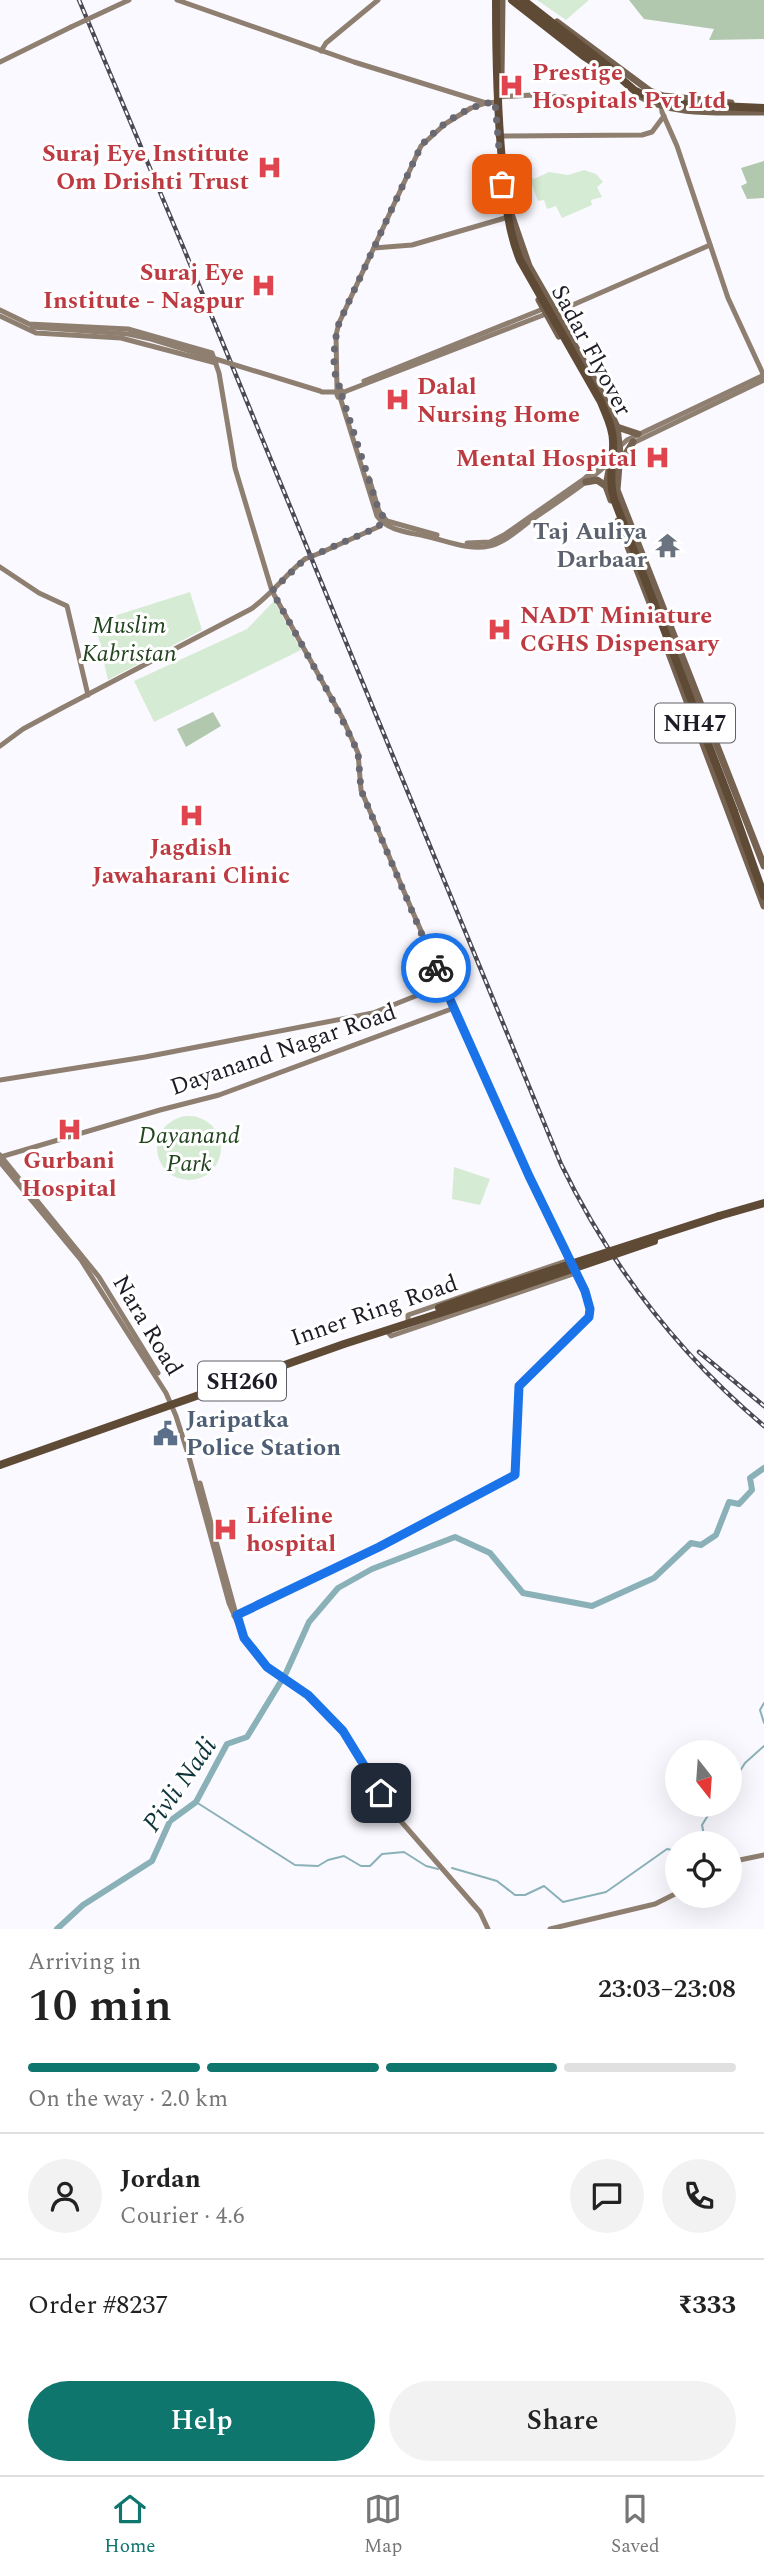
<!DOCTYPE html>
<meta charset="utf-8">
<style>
body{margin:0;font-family:Spectral,serif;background:#f2f2f2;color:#222;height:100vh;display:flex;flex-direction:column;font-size:26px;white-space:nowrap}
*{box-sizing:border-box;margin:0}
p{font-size:23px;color:#767676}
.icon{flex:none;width:38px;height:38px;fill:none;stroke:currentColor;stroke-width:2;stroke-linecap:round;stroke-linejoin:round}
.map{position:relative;height:1929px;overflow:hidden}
.details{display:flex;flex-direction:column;background:#fff;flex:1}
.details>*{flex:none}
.needle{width:46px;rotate:163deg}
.fabs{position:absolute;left:665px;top:1740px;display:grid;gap:14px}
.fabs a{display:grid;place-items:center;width:77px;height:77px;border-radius:50%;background:#fff;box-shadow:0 7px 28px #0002;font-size:35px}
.pin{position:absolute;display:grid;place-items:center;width:60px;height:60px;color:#fff;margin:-30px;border-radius:14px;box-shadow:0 4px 10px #0006}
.courier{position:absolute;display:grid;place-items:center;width:70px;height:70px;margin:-35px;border:5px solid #1a73e8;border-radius:50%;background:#fff;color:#222;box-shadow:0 2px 9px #0007}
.head em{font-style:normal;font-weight:600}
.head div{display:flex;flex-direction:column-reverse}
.head{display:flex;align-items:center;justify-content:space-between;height:119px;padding:0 28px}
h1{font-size:46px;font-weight:600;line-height:52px}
.bar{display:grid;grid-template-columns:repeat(4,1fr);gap:10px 7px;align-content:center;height:84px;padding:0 28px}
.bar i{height:9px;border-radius:5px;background:#e0e0e0}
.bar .selected{background:#0f766e}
.bar p{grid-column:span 4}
.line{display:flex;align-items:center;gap:18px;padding:0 28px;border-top:2px solid #e0e0e0}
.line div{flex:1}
.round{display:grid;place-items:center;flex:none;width:74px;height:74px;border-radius:37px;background:#f2f2f2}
.cta{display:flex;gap:14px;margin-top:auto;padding:14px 28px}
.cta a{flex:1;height:80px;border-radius:42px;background:#0f766e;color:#fff;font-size:28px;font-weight:600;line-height:80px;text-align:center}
.cta a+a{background:#f2f2f2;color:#222}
.tab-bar{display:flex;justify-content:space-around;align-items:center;height:98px;border-top:2px solid #e0e0e0;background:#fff;font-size:19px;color:#767676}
.tab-bar a{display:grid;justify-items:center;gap:4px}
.tab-bar .selected{color:#0f766e}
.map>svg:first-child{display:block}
.green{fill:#d6ebd3}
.forest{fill:#b1c8ae}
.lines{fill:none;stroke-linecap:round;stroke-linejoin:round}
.stream{stroke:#8ab1b7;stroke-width:2}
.river{stroke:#8ab1b7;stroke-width:6}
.secondary{stroke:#8e7f70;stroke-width:5}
.primary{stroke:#756250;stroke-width:7}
.highway{stroke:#5f4a35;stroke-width:8}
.rail-casing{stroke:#4b4a54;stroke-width:4.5}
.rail{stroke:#fff;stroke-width:2;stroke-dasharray:5;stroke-linecap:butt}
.secondary-bridge{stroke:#8e7f70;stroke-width:5}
.highway-bridge{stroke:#5f4a35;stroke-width:8}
.done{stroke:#6a6972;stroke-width:7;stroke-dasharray:0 12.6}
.route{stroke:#1a73e8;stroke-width:9}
.labels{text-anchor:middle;stroke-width:6;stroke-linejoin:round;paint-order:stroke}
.shield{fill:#fff;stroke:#616067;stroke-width:2}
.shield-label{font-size:23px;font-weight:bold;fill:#1d1c26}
.health-label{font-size:24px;font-weight:bold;fill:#be3a42;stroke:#fff;text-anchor:start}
.street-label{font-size:24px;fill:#1d1c26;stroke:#fff}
.worship-label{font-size:24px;font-weight:bold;fill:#5b616d;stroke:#fff;text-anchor:end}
.park-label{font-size:24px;font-style:italic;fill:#22441e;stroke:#fff}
.service-label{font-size:24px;font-weight:bold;fill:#4e5e75;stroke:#fff;text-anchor:start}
.water-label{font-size:26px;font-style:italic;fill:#0e353b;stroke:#fff}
</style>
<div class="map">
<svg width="764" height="1929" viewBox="0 0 764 1929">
<rect width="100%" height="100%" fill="#faf9ff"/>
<g class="green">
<polygon points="537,0 589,0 566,20"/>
<polygon points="584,170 596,174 603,182 597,187 602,197 591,200 592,205 562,218 556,206 547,209 544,200 538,201 528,174 534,179 549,172 568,175"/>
<polygon points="190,592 202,630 108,680 95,622"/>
<polygon points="274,601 301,650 154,722 134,681 247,629"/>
<circle cx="189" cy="1148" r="32"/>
<polygon points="454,1167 490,1179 480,1205 452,1199"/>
</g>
<g class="forest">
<polygon points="629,0 764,0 764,39 709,40 714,29 644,19"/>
<polygon points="764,161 764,198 747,199 741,186 747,183 741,168"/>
<polygon points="213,712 221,726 186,747 177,729"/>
</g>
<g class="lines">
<g class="stream">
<polyline points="764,1703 760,1710 764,1723"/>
<polyline points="730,1787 745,1763 764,1746"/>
<polyline points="196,1802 295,1865 318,1866 328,1860 344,1856 361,1866 370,1866 382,1854 404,1852 426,1866 438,1869"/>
<polyline points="695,1843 704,1835 702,1825 715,1804"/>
<polyline points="452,1868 497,1881 515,1895 525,1895 544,1886 563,1902 606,1892 667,1849 677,1851"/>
</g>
<polyline class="river" points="57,1929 83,1905 152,1861 170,1821 196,1802 227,1744 247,1737 286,1673 309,1622 338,1588 372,1569 455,1537 490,1553 523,1593 592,1606 654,1578 691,1543 701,1545 716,1535 729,1502 739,1504 752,1490 750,1478 764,1468"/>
<g class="secondary">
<polyline points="177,0 354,62 486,103"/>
<polyline points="321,51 326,43 378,0"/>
<polyline points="0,62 71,27"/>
<polyline points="497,97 532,95 617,100 629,99 636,94"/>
<polyline points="661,102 662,112 677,146 728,298 764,376"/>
<polyline points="498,136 642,135 652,132 664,116"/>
<polyline points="374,248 412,245 505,218"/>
<polyline points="0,310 29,324 128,329 212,353 219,373 235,468 272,591 343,719 358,753 361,790 411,908 529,1176 585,1291 590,1309 589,1317 519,1386 515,1475 379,1547 234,1616"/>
<polyline points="552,314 710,245"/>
<polyline points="0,316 36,333 121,338 216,363"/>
<polyline points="364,381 543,309"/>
<polyline points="337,390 336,335 339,323 421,146 445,124 471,108 486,103 498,102"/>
<polyline points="322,392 336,392 340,389 344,393 338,397 336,392"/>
<polyline points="344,392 546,314"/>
<path d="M340,397l37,119c11,15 30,16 48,20 20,4 44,15 64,10 15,-3 29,-16 41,-25 29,-20 58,-38 83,-62"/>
<polyline points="631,444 764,380"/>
<polyline points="369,478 379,511 387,521 437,535"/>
<polyline points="467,543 490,542 504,535 584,479 627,440 764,375"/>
<polyline points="320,553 378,527 383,522"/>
<polyline points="0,567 39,593 67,606 88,695"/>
<path d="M0,746l23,-17 39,-21 189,-99c20,-14 35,-35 54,-50"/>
<polyline points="0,1080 145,1057 373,1013 443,985"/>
<polyline points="0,1155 99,1277 158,1373"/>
<polyline points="0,1157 160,1110 219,1095 454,1008"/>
<polyline points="0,1162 81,1260 166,1393 176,1416 189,1457 229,1603 244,1638 267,1666 296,1685 320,1706 343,1731 392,1811 480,1912 488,1929"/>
<polyline points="408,1319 408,1315 569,1260"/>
<polyline points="386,1330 391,1336 576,1273"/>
<polyline points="200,1483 237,1618"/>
<polyline points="730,1862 764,1855"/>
<polyline points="550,1929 655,1904 677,1893"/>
</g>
<g class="primary">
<polyline points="557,22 650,91 663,96 731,103"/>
<polyline points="501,76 502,0"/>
<path d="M638,95c35,22 86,16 126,17"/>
<polyline points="511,214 529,266 599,388 617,427 620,453 617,490 764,866"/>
<polyline points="539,300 559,336"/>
<polyline points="617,427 638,434"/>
<polyline points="621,462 633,442"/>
<polyline points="609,470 606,486 611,500"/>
<polyline points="586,482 597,480 606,486"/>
<polyline points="618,521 652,608"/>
<polyline points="667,648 764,906"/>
</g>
<g class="highway">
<polyline points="523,0 614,71"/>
<polyline points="734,811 764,896"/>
<polyline points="719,1216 764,1203"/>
<polyline points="439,1308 481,1293"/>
<polyline points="0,1465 344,1344 484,1299"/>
</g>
<defs>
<g id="rail">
<path d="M79,0l105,249 377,915c49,101 118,190 203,262"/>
<polyline points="699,1352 764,1406"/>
</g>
</defs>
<use href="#rail" class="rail-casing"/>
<use href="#rail" class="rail"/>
<g class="secondary-bridge">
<polyline points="71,27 129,0"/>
<polyline points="32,327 128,334 151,339 320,391"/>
<polyline points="305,559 320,553"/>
</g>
<g class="highway-bridge">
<path d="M496,0c0,54 1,107 6,161 3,34 5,67 18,99l81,142c5,13 12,25 12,39 1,19 -5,38 1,58l120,312"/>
<polyline points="512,0 585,57 600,67 611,70 634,90 650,98 675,104 764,108"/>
<polyline points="481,1293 719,1216"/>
<polyline points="484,1299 654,1241"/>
</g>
</g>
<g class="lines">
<path class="done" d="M436,968l-75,-178 -3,-38 -26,-53 -60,-108 33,-32 73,-32 7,-8 -6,-8 -37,-115 2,-4c-15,-13 -10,-51 -5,-69l82,-177c18,-21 46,-41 74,-44l7,82"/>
<polyline class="route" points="381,1793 343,1731 308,1695 267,1667 244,1638 237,1615 379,1547 515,1475 519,1386 589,1317 590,1309 585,1291 529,1176 436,968"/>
</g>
<defs>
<symbol id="hospital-bare" viewBox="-9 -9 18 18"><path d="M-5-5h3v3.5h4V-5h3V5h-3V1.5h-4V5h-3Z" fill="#e0444e" stroke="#fff" stroke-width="2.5" paint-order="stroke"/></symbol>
<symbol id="temple-bare" viewBox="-9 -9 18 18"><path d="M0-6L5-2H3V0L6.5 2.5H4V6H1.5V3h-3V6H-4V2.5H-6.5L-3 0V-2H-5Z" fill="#6b7280" stroke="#fff" stroke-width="2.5" paint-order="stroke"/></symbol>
<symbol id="civic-bare" viewBox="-9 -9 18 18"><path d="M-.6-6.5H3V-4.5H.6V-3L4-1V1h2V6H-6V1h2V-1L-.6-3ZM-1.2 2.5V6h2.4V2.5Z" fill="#5c6f8a" stroke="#fff" stroke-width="2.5" paint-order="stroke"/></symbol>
</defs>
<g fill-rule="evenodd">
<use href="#hospital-bare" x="494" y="68" width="35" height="35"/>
<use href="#hospital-bare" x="252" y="150" width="35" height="35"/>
<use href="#hospital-bare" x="246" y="268" width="35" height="35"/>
<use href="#hospital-bare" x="380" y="382" width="35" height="35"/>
<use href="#hospital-bare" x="640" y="440" width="35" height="35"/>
<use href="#temple-bare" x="650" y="528" width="35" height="35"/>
<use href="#hospital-bare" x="482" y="612" width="35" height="35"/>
<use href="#hospital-bare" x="174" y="798" width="35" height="35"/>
<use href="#hospital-bare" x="52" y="1112" width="35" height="35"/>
<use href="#civic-bare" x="148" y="1416" width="35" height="35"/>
<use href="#hospital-bare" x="208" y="1512" width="35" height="35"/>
</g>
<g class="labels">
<g class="shield">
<rect x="655" y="703.5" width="80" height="39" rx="5"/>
<rect x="198" y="1361.5" width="88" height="39" rx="5"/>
</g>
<g class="shield-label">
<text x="695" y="731">NH47</text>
<text x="242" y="1389">SH260</text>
</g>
<g class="health-label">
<text x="532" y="80">Prestige<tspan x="532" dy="28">Hospitals Pvt Ltd</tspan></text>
<text x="249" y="161" text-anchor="end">Suraj Eye Institute<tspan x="249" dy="28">Om Drishti Trust</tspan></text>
<text x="244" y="280" text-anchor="end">Suraj Eye<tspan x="244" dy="28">Institute - Nagpur</tspan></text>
<text x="417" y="394">Dalal<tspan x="417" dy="28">Nursing Home</tspan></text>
<text x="637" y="466" text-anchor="end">Mental Hospital</text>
<text x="520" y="623">NADT Miniature<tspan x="520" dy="28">CGHS Dispensary</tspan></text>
<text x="191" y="855" text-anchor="middle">Jagdish<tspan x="191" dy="28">Jawaharani Clinic</tspan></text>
<text x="69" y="1168" text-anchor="middle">Gurbani<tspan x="69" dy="28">Hospital</tspan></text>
<text x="246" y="1523">Lifeline<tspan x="246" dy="28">hospital</tspan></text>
</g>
<g class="street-label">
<text transform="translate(592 350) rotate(62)" y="8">Sadar Flyover</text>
<text transform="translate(283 1049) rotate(-19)" y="8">Dayanand Nagar Road</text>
<text transform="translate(374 1310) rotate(-19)" y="8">Inner Ring Road</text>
<text transform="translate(148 1325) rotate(59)" y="8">Nara Road</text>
</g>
<g class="worship-label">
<text x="647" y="539">Taj Auliya<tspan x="647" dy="28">Darbaar</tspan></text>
</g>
<g class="park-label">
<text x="129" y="633">Muslim<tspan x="129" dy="28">Kabristan</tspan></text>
<text x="189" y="1143">Dayanand<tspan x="189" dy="28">Park</tspan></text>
</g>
<g class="service-label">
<text x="186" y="1427">Jaripatka<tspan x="186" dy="28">Police Station</tspan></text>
</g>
<g class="water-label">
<text transform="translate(179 1784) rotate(-55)" y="9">Pivli Nadi</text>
</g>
</g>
</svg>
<div class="fabs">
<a><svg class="needle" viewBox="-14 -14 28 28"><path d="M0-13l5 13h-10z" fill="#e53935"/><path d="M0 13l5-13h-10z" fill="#767676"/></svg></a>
<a><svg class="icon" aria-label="locate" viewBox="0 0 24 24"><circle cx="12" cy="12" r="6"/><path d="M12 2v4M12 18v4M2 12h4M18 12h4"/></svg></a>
</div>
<div class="pin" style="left:502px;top:184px;background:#ea580c"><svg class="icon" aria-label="bag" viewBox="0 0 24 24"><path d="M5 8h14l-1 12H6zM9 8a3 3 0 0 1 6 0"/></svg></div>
<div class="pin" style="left:381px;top:1793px;background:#1f2937"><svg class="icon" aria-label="home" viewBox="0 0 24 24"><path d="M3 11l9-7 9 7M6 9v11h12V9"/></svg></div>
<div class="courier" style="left:436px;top:968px"><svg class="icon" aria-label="bike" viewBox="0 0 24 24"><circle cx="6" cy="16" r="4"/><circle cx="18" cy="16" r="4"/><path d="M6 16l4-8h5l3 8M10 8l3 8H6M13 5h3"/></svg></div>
</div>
<section class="details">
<div class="head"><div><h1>10 min</h1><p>Arriving in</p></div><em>23:03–23:08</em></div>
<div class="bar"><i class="selected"></i><i class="selected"></i><i class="selected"></i><i></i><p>On the way · 2.0 km</p></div>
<div class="line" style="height:126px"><a class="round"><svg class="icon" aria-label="person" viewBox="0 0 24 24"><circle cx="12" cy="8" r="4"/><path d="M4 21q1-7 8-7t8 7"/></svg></a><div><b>Jordan</b><p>Courier · 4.6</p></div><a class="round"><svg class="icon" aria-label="chat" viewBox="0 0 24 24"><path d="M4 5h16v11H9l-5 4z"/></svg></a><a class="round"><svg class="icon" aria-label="phone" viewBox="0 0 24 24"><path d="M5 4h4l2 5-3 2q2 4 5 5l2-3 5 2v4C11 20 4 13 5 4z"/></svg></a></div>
<div class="line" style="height:91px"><div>Order #8237</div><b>₹333</b></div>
<div class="cta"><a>Help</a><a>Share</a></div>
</section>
<nav class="tab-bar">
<a class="selected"><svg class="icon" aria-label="home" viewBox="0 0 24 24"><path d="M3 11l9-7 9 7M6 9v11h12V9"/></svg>Home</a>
<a><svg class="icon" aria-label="map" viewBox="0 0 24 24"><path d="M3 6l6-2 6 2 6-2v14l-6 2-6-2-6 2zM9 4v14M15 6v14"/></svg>Map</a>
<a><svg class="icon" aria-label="saved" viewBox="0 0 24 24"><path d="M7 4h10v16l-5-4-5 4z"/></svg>Saved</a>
</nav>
